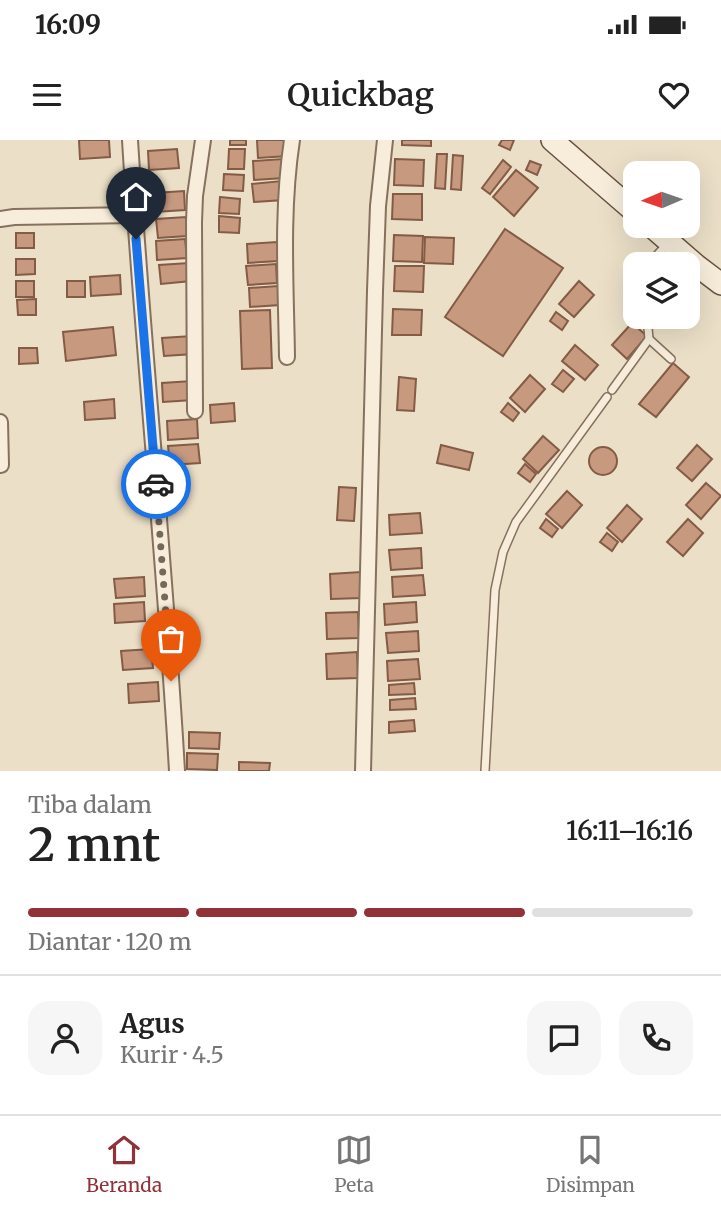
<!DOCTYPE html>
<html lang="id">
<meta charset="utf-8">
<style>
body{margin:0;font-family:Merriweather,serif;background:#f6f6f6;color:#222;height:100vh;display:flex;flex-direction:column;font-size:26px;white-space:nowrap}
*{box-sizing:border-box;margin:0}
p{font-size:23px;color:#767676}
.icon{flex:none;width:38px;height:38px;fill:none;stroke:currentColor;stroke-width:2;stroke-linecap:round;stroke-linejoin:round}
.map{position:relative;height:631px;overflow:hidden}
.sheet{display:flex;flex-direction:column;background:#fff;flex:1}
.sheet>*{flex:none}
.needle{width:46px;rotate:268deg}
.fabs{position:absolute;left:623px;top:21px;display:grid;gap:14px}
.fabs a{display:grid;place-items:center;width:77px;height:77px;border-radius:14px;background:#fff;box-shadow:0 7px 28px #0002;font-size:35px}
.pin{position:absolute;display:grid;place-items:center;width:60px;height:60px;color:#fff;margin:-72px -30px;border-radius:50% 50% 50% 0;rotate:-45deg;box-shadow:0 0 7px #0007}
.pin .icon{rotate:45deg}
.courier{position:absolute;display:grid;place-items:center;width:70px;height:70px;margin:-35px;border:5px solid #1a73e8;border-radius:50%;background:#fff;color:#222;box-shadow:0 2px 9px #0007}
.overview em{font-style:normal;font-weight:600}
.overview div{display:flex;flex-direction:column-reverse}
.overview{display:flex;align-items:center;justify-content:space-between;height:119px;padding:0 28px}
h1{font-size:46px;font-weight:600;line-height:52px}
.bar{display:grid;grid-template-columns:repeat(4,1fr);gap:10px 7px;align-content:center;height:84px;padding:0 28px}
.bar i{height:9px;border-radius:5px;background:#e0e0e0}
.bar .current{background:#913238}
.bar p{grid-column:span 4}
.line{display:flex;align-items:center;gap:18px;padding:0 28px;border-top:2px solid #e0e0e0}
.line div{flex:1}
.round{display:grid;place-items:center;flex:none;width:74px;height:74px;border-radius:21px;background:#f6f6f6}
.status{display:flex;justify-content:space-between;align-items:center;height:49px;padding:0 35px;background:#fff;direction:ltr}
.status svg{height:19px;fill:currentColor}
header{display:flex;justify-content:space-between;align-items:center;height:91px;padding:0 28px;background:#fff;font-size:32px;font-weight:600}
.tab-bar{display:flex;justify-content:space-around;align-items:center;height:98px;border-top:2px solid #e0e0e0;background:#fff;font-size:19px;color:#767676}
.tab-bar a{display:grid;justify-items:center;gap:4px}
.tab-bar .current{color:#913238}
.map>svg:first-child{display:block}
.building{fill:#c79a80;stroke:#845b45;stroke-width:2}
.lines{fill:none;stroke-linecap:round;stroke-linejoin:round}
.lane-casing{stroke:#86715e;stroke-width:10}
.street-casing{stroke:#86715e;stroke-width:18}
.secondary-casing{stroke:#685241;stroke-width:24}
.lane{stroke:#f7edda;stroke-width:7}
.street{stroke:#f7edda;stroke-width:14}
.secondary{stroke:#f7edda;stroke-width:21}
.done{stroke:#76695a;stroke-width:7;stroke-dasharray:0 12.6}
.route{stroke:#1a73e8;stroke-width:9}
</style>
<div class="status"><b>16:09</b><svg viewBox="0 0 49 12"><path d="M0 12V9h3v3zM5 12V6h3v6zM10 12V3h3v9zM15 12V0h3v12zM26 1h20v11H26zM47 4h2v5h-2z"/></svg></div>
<header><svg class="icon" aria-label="menu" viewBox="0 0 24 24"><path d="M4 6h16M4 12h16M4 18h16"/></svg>Quickbag<svg class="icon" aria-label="heart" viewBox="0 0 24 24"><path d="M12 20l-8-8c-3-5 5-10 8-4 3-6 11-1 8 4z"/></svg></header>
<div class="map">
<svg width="721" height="631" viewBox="0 0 721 631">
<rect width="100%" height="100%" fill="#ebdfc7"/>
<g class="building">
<polygon points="79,0 109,0 110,17 80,19"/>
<rect x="230" y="0" width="16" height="5"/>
<polygon points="257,0 287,0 288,16 258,18"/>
<polygon points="402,0 431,0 431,6 402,5"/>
<polygon points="502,0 514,0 510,10 499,5"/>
<polygon points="177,9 179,28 149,30 148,11"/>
<polygon points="229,9 245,9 244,29 228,29"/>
<polygon points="437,14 447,14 445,49 435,48"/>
<polygon points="453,15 463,16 461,50 451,49"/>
<polygon points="283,19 284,38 254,40 253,21"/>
<polygon points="395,19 424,20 423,46 394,45"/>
<polygon points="503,20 511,27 490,54 482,48"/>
<polygon points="530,21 541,25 537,35 526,30"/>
<polygon points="516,30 538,48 514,76 493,57"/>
<polygon points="224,34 244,35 243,51 223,50"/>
<polygon points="282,41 284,60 254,62 252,44"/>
<polygon points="184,51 185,70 155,72 154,53"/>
<polygon points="393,54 422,54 422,80 392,79"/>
<polygon points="220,57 240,59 239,74 219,73"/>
<polygon points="219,76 240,78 239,93 219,92"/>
<polygon points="186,77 187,96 158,98 156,79"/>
<polygon points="505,89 563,128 503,216 445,177"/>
<rect x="16" y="93" width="18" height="15"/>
<polygon points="394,95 423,96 422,122 393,121"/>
<polygon points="425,97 454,98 453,124 424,123"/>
<polygon points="185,99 187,118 157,120 156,101"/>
<polygon points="277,102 278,121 248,123 247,104"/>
<polygon points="16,119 35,119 35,134 16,135"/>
<polygon points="189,123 191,141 161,144 159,125"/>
<polygon points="276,124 277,143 248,145 246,126"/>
<polygon points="395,126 424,126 423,152 394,151"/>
<polygon points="120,135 121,154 91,156 90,137"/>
<rect x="16" y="141" width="18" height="16"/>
<rect x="67" y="141" width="18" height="16"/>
<polygon points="579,141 594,155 574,177 559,164"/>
<polygon points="278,146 280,165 250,167 249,148"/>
<polygon points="36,159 36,175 18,175 17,160"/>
<polygon points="393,169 422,170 421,195 392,195"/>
<polygon points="270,170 272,228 242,229 240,171"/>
<polygon points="556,172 568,181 562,190 550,181"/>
<polygon points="632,183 647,196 627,219 612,205"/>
<polygon points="113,187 116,215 66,221 63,192"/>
<polygon points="192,196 194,214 164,216 162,198"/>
<polygon points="575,205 598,225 585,240 562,221"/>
<polygon points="19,208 37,208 38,223 19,224"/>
<polygon points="673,223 689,237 656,277 639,264"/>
<polygon points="563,230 574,239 563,252 552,244"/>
<polygon points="530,235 545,249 525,272 510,258"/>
<polygon points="399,237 416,239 414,271 397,270"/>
<polygon points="192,241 193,260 163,262 162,243"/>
<polygon points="114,259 115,278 85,280 84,262"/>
<polygon points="234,263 235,281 211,283 210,265"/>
<polygon points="508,263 519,273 513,281 501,272"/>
<polygon points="197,279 198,298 168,300 167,281"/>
<polygon points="543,296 559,310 538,333 523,319"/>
<polygon points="198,304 200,323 170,325 168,306"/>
<polygon points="441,305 473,313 469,330 437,323"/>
<polygon points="697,305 712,319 692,341 677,328"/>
<circle cx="603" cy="321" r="14"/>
<polygon points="525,324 536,334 530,342 518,333"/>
<polygon points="706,343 721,356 701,379 686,365"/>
<polygon points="339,347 356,348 354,381 337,380"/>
<polygon points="567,351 582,365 562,388 546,374"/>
<polygon points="627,365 642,379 622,402 607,388"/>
<polygon points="420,373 422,393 390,395 389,375"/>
<polygon points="546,379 558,389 552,397 540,388"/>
<polygon points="688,379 703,393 683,416 667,402"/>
<polygon points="607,393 618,402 612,411 600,402"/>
<polygon points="421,408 422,428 391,430 389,410"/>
<polygon points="361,432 362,458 331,459 330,434"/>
<polygon points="423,435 425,455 393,457 392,437"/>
<polygon points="144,437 145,456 116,458 114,439"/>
<polygon points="144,462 145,481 115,483 114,464"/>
<polygon points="416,462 417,482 385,485 384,464"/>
<polygon points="358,472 359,498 327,499 326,473"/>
<polygon points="418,491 419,511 388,513 386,493"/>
<polygon points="151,509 153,528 123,530 121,511"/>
<polygon points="357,512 358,538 327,539 326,514"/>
<polygon points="418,519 420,539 388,541 387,521"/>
<polygon points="158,542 159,561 129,563 128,544"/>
<polygon points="414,543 415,554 389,555 389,545"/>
<polygon points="415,558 416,569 390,570 390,560"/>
<polygon points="414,580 415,591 389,593 389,582"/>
<polygon points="189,592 220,593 219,609 189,608"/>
<polygon points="187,613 218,614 217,630 187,629"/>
<polygon points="239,622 270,623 269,631 239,631"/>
</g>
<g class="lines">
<defs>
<g id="lane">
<polyline points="649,124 666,105"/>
<polyline points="635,142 628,154 631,163 635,169"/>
<polyline points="649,199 671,219"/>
<polyline points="612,250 649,199 648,188 641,177"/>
<polyline points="485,631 495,450 503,412 516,382 607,257"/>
</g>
<g id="street">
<path d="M130,0c13,211 35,420 47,631"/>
<polyline points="0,79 14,77 135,75"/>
<path d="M287,217c-1,-72 -6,-145 5,-217"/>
<polyline points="195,271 194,82 195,56 203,0"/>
<polyline points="0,282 1,325"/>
<polyline points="363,631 375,151 378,66 385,0"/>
</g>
<g id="secondary">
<polyline points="552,0 635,72"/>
<polyline points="651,86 696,125 721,144"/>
</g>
</defs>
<use href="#lane" class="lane-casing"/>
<use href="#street" class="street-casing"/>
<use href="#secondary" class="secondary-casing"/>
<use href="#lane" class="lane"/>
<use href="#street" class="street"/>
<use href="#secondary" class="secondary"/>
</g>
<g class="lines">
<polyline class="done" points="156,344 171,541"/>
<polyline class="route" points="136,99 156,344"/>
</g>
</svg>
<div class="fabs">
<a><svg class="needle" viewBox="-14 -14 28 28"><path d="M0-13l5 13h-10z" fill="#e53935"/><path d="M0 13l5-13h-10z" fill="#767676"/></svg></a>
<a><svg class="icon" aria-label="layers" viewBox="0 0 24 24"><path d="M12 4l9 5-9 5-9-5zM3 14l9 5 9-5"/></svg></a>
</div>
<div class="pin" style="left:171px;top:541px;background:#ea580c"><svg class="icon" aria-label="bag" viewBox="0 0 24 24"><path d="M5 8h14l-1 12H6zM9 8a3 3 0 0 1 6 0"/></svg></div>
<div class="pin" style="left:136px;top:99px;background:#1f2937"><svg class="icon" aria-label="home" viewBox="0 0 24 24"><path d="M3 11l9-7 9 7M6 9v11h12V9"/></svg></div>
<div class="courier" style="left:156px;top:344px"><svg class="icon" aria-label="car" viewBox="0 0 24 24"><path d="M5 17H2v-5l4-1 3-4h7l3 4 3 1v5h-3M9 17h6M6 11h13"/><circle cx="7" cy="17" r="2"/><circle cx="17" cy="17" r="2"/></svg></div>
</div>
<section class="sheet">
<div class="overview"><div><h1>2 mnt</h1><p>Tiba dalam</p></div><em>16:11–16:16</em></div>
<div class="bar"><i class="current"></i><i class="current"></i><i class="current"></i><i></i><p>Diantar · 120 m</p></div>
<div class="line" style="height:126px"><a class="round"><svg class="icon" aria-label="person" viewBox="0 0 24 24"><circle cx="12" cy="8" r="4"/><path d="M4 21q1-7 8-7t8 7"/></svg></a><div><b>Agus</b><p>Kurir · 4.5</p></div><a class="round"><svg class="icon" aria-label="chat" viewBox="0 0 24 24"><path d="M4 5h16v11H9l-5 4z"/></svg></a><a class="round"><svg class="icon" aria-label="phone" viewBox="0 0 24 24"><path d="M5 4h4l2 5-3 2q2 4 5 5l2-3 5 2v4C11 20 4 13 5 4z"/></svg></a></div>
</section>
<nav class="tab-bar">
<a class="current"><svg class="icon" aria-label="home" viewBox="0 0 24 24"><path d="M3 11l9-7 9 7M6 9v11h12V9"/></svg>Beranda</a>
<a><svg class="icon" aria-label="map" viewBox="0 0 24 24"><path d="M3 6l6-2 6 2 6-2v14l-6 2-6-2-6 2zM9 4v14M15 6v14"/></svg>Peta</a>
<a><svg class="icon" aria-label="saved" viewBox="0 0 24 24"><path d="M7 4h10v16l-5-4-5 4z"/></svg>Disimpan</a>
</nav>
